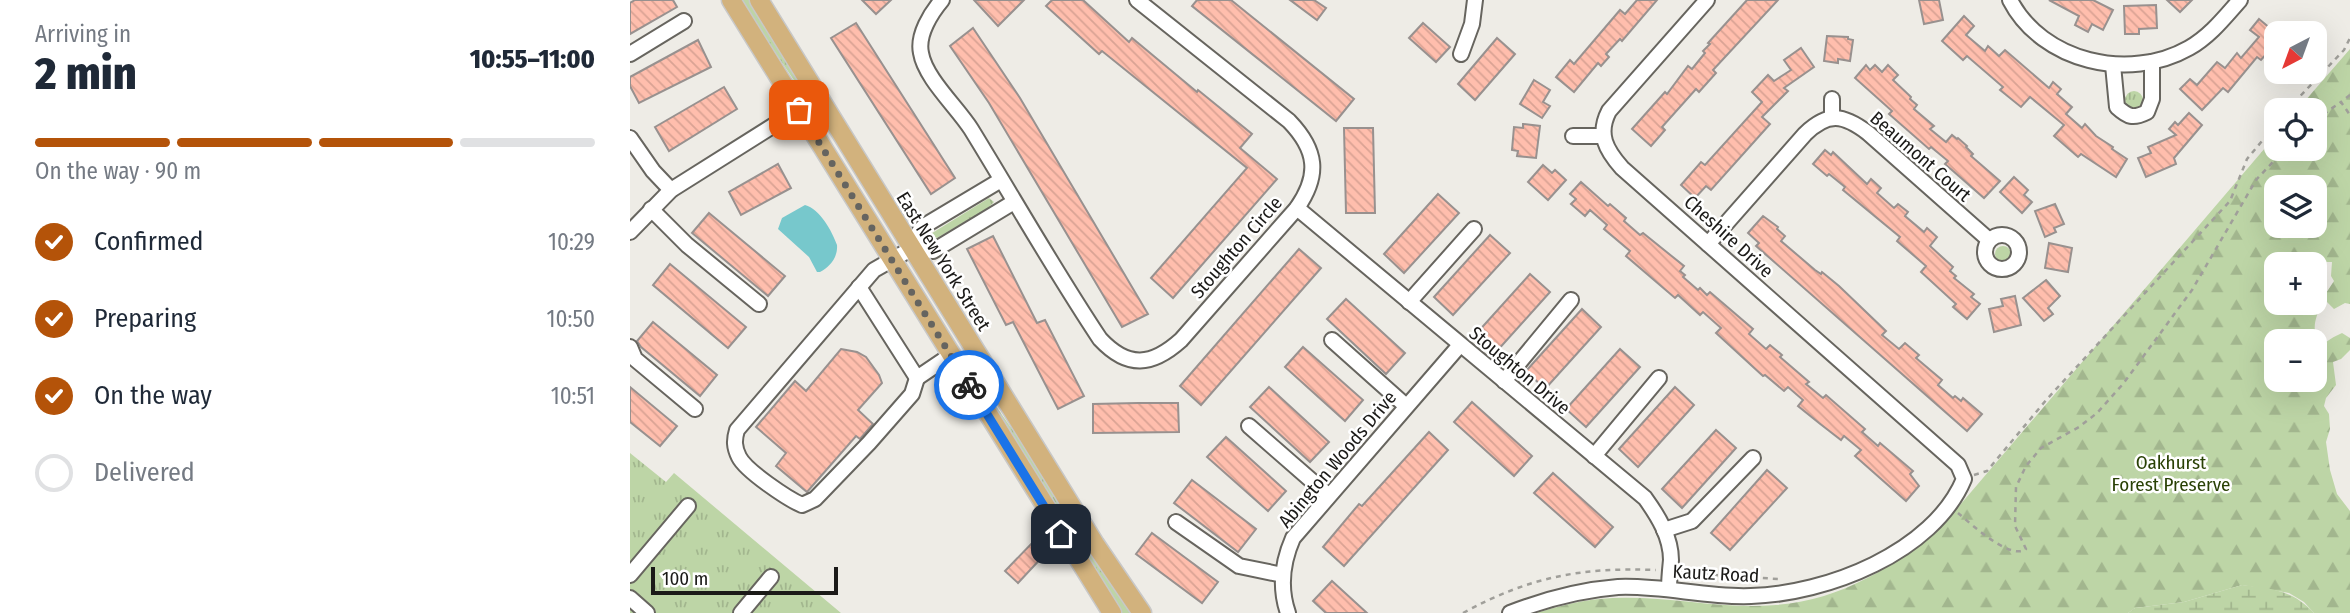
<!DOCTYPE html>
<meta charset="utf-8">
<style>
body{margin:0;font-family:"Fira Sans Condensed",sans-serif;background:#f6f6f7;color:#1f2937;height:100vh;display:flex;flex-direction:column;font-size:26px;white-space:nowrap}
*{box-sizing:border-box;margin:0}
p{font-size:23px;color:#747a83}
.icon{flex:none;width:38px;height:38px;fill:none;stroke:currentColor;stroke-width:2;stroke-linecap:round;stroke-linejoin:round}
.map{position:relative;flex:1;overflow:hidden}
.drawer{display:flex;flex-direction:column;background:#fff;width:630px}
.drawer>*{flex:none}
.needle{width:46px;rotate:221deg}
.buttons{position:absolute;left:1634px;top:21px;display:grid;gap:14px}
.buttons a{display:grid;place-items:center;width:63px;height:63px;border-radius:14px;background:#fff;box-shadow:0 7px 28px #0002;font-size:35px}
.scale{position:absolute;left:21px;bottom:18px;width:187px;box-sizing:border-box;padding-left:7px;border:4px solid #1b1a18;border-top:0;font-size:19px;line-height:24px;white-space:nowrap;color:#1b1a18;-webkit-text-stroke:5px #fff;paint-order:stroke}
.pin{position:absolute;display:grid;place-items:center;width:60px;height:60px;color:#fff;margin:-30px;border-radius:14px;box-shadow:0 4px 10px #0006}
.courier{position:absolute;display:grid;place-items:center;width:70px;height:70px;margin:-35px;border:5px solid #1a73e8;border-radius:50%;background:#fff;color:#222;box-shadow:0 2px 9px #0007}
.headline em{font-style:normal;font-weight:800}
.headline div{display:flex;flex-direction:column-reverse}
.headline{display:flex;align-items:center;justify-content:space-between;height:119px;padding:0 35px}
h1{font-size:46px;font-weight:800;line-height:52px}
.bar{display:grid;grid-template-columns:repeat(4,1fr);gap:10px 7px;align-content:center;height:84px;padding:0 35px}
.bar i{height:9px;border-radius:5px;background:#e0e1e3}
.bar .on{background:#b45309}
.bar p{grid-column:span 4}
ol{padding:0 35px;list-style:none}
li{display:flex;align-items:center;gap:21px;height:77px}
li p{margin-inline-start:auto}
li .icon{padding:7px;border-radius:50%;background:#b45309;color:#fff;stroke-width:4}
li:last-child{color:#747a83}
li i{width:38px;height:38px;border:4px solid #e0e1e3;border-radius:50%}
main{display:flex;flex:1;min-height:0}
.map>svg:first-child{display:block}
.grass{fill:url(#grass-tufts)}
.forest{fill:url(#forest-firs);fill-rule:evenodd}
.wetland{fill:url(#wetland-marsh)}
.water{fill:#77c8cc}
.building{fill:url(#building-back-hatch);stroke:#98918f;stroke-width:2}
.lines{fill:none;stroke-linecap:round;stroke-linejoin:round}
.minor-casing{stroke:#67655f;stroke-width:18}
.major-casing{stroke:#c8c8c8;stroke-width:21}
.path{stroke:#a09f9a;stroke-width:2.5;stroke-dasharray:5 5;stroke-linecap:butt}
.minor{stroke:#fff;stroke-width:14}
.major{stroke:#d2b27d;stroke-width:18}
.done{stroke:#656460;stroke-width:7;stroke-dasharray:0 12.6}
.route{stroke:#1a73e8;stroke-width:9}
.labels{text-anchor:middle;stroke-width:5;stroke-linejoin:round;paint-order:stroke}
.street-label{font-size:19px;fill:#1b1a18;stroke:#fff}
.park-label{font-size:19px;fill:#294105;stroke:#fff}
</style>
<main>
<section class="drawer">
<div class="headline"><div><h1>2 min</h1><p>Arriving in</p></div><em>10:55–11:00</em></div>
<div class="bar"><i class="on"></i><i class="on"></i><i class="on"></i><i></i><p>On the way · 90 m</p></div>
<ol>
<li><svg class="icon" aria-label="check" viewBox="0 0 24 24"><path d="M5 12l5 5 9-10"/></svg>Confirmed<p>10:29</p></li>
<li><svg class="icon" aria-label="check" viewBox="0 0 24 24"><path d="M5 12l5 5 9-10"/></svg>Preparing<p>10:50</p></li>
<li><svg class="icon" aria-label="check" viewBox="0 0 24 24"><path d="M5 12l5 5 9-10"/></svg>On the way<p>10:51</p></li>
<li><i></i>Delivered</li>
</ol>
</section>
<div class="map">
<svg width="1720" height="613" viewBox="0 0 1720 613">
<defs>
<pattern id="grass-tufts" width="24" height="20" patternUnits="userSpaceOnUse" patternTransform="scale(1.75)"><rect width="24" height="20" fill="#bdd5a6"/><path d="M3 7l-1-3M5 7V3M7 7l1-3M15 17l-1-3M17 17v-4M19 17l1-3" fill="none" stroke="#a2b68e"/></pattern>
<pattern id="forest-firs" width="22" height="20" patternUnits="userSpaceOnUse" patternTransform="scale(1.75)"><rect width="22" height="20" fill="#bdd5a6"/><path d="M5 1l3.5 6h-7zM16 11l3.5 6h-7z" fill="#a2b68e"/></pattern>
<pattern id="wetland-marsh" width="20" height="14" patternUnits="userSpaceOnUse" patternTransform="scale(1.75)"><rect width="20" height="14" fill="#bdd5a6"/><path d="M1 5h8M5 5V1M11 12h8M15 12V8" fill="none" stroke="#a2b68e"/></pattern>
<pattern id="building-back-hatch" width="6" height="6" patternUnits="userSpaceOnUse" patternTransform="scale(1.75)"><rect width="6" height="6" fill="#ffbead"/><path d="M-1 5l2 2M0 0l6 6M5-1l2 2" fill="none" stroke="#daa394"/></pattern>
</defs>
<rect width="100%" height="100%" fill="#eeece6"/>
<g class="grass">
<polygon points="110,0 120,0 198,127 196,128"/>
<circle cx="1504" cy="100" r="9"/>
<polygon points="359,198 364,202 358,208 307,238 299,235"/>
<circle cx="1373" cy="254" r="8"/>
<polygon points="353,388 406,463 502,613 492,613 470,581 351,390"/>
<polygon points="0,453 36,482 44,473 211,613 0,613"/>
</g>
<path class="forest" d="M1720,49v255l-5,-1 -11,6 -7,-7 -1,-9 8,-12 -3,-5 1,-14h-6l-11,21v-19h-38v39h38v-5h3c4,13 -5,20 -3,33l-8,5 -2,5h-28v39h38c0,-28 1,-35 27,-47l8,5v12l-9,9 -8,3 3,23 -10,13 -2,8 5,8 1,15 -4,13 4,28 7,24 13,17v102h-36l-10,-11 -15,-9 -47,-8 -58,17 -49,6 -7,5h-592c21,-6 41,-12 63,-14 59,-6 118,11 177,6 65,-5 118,-38 166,-79l335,-392v15h38v-39h-18zM1647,187h38v39h-38z"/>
<path class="wetland" d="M1612,585c29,3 52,6 72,28h-186l7,-5 49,-6z"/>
<path class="water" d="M175,205c15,4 27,26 32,40 1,12 -7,22 -17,27h-3l-8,-15 -31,-28 4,-11z"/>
<g class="building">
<polygon points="5,0 43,0 47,7 0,34 0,3"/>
<polygon points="232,0 261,0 246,14"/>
<polygon points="344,0 394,0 368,26"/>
<polygon points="422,0 453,0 499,42 502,38 567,92 568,90 622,134 610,148 647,179 543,298 521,278 617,168 472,51 469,54 416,6"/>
<polygon points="567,0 601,0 724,99 706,121 562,6"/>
<polygon points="660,0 684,0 696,8 687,20"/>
<polygon points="1007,0 1027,0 992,41 990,39 976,54 979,57 971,66 968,63 944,92 926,77 940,60 944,64 990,10 995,14"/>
<polygon points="1117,0 1148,0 1083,70 1086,73 1069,92 1066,89 1032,127 1035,130 1021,146 1002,129 1035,92 1037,94 1058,66 1062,69 1075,53 1073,51 1080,44 1078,43"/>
<polygon points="1289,0 1309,0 1313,20 1294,24"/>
<polygon points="1419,0 1463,0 1483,10 1473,30 1462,24 1458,32 1445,25 1449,16"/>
<polygon points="1537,0 1562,0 1550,12"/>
<polygon points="1526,5 1527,28 1509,29 1509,34 1495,34 1494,6"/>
<polygon points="1334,16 1344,26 1336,35 1355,51 1358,46 1369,56 1375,50 1419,88 1423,82 1431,89 1427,94 1442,107 1436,114 1452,128 1455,124 1466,136 1483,147 1482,149 1497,159 1486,177 1451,154 1448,157 1424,136 1434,125 1400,97 1391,107 1370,90 1373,87 1337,56 1333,60 1312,41"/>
<polygon points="1629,19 1647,34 1647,59 1638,52 1631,60 1627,57 1598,92 1593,88 1572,110 1550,89 1560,79 1567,85 1587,62 1595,68 1607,53 1611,58 1629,37 1620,30"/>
<polygon points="226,23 325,178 301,194 201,38"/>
<polygon points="793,23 820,47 806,62 779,38"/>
<polygon points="343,28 390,98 518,314 492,327 359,103 320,46"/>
<polygon points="1197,36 1218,37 1218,39 1223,40 1220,61 1208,59 1208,63 1194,61"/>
<polygon points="867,38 885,54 845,100 828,84"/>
<polygon points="68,40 81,67 9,103 0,86 0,77"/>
<polygon points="1171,48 1184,67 1154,88 1158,91 1132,117 1140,124 1081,190 1076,186 1065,198 1051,185 1071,162 1075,165 1132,102 1122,92 1138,75 1144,81 1161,70 1154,60"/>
<polygon points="1236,65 1240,70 1245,65 1252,72 1258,65 1268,75 1263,80 1281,97 1280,99 1287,105 1284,109 1304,126 1300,129 1316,142 1322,135 1327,139 1328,138 1337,146 1336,147 1343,154 1341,156 1370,181 1354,198 1315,164 1318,161 1301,147 1299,149 1259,114 1262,111 1225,78"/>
<polygon points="904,80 920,90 913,102 920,106 912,118 890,104"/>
<polygon points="94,87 107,109 39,151 25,127"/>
<polygon points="1559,113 1572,125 1544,158 1546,164 1516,177 1508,158 1521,153 1518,147 1546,135 1539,129 1545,122 1548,125"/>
<polygon points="893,124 910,126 906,158 887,156 888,151 882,150 884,127 893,128"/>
<polygon points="714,128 743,128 745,213 716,213"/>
<polygon points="1195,150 1201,155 1203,152 1237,184 1241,179 1251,188 1247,193 1264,208 1268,204 1278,212 1275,216 1294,232 1297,228 1307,237 1300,246 1323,267 1320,271 1326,276 1324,278 1344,294 1341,297 1350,304 1337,319 1323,307 1326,304 1291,272 1296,266 1267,241 1270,237 1213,190 1215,187 1199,174 1197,176 1183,164"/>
<polygon points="148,164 161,188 111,215 99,192"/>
<polygon points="913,165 922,173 925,170 936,180 918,200 898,182"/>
<polygon points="1384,177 1398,190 1394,195 1402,202 1392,213 1370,192"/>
<polygon points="951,182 978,206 980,204 996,218 994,221 1010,235 1013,233 1054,266 1050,271 1055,275 1053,277 1068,290 1070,288 1077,295 1080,292 1123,329 1119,334 1136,349 1140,345 1152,355 1150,357 1179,382 1176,384 1193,398 1196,395 1235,429 1232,432 1248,446 1250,443 1283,471 1280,474 1289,486 1276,501 1225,456 1231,450 1214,436 1211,440 1189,423 1168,406 1173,400 1158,387 1154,391 1135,375 1133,376 1086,333 1091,328 1073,312 1070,315 1048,295 1045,298 996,256 1000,251 974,229 977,225 960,210 955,216 941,204 946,199 940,194"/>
<polygon points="808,194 829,213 774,273 754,254"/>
<polygon points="1425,204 1434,224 1424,228 1426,232 1415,237 1405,211"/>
<polygon points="79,213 155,276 138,296 62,233"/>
<polygon points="1133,216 1148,227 1147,229 1155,236 1151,241 1185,270 1191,274 1192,272 1209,286 1256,331 1252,335 1269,349 1275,343 1289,355 1286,358 1312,380 1308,385 1323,398 1325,396 1331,401 1333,398 1352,414 1337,431 1126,246 1129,243 1118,233"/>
<polygon points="860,235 880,253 823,315 804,297"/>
<polygon points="363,236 407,323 415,320 454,396 428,409 383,322 376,325 337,249"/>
<polygon points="1419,243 1442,248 1438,272 1415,268"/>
<polygon points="669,249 691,268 571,405 550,386"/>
<polygon points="40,264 116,327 98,348 23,285"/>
<polygon points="900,274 920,292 866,352 846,334"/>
<polygon points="1416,280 1430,296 1418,308 1423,314 1414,321 1393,298"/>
<polygon points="1385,296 1391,325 1364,332 1359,309 1373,306 1371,299"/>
<polygon points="716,299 775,353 756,374 697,319"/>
<polygon points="952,309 971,327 915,389 896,371"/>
<polygon points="23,322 87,375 70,396 11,347 7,341"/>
<polygon points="673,347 733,400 715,421 655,367"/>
<polygon points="211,349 227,352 236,357 249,375 252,383 228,410 243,424 230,439 226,436 177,492 146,466 156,453 126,427 165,381 176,391"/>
<polygon points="990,349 1010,367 956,427 936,409"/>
<polygon points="0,387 47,426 30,446 0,422"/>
<polygon points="639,387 699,442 680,462 620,407"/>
<polygon points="1045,387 1064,405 1008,467 989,449"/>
<polygon points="842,402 902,456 884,476 824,422"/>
<polygon points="508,403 548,403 549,432 463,433 463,404"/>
<polygon points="1086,430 1106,448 1052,508 1032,489"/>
<polygon points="799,432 818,450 714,566 693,547 729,504 732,506"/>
<polygon points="596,437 656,491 638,511 577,457"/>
<polygon points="1137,470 1157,488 1100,550 1081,533"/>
<polygon points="923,473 983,527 965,547 904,493"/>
<polygon points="562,480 626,529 608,552 544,503"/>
<polygon points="522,533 588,582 572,603 506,554"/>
<polygon points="402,543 415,554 388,583 375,571"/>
<polygon points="702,581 737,613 696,613 683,601"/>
</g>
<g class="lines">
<defs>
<g id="minor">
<path d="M312,0c-11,13 -25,35 -21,53 4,25 36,54 50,76 43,70 83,141 129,210 28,30 52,27 81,1l116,-132c23,-33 20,-58 -8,-87l-152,-121"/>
<path d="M1380,0c32,62 119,82 179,48 21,-12 35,-30 51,-48"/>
<polyline points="0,54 54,21"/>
<polyline points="831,54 842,24 845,0"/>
<path d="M1483,65l4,42c11,10 16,12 30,5l5,-13v-37"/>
<polyline points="1202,117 1202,99"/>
<polyline points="943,136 972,136"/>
<polyline points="0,138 23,171 41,190"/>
<path d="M667,208l348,290c13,18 26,39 26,62 -1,10 -2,19 -2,29"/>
<polyline points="21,209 57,245 129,304"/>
<polyline points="0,232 41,190 168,110"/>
<circle cx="1372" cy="252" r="17"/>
<path d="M1078,244l97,-110c23,-22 38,-20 63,-1l121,107"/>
<polyline points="281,249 303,251 384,202"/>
<polyline points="229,287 287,378 321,355"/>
<polyline points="779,302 844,229"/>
<polyline points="702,340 776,406"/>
<polyline points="0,347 5,359 65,409"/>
<path d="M287,378l-5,16 -43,49 -54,56 -13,6c-14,-6 -56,-34 -63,-48 -5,-10 -5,-17 -2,-27l137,-160 37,-21 9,-19 4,-4 77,-46"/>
<polyline points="874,381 941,300"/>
<polyline points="619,426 698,495"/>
<polyline points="964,456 1029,378"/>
<polyline points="546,522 609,566 653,575"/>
<polyline points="1034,530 1062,521 1123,458"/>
<polyline points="0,575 58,506"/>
<polyline points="0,598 17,613"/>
<polyline points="111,613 141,577"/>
<path d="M658,613c-9,-26 -6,-50 5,-75l167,-193"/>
<path d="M880,613c36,-14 70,-23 108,-26 45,-2 89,11 133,9 75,-2 182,-43 213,-117l-6,-14 -336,-297c-16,-18 -25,-34 -13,-57l98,-111"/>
</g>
<g id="major">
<polyline points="101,0 482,613"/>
<polyline points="129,0 465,544 512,613"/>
</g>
</defs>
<use href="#minor" class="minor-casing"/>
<use href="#major" class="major-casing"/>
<g class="path">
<polyline points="1720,95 1711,102 1720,115"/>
<polyline points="1657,110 1714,50 1720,38"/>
<polyline points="1685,120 1711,102"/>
<polyline points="270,198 283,219"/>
<polyline points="1344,475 1357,471 1417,399 1600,201 1617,159 1647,123"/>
<path d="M1328,513c13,11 53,48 68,36l-11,-23 1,-39 10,-21 15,-18 38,-21 18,-14 26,-29 69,-94 64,-110 29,-31"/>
<polyline points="1053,573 1148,579"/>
<path d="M833,613c66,-36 118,-46 193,-43"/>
</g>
<use href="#minor" class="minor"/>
<use href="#major" class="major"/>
</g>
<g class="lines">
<polyline class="done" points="169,110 339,385"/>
<polyline class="route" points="339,385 431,534"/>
</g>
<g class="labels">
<g class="street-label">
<text transform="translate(1291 156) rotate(41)" y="7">Beaumont Court</text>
<text transform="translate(1099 236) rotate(42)" y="7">Cheshire Drive</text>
<text transform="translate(606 247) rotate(-49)" y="7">Stoughton Circle</text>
<text transform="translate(314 261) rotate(58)" y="7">East New York Street</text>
<text transform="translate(890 370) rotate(40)" y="7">Stoughton Drive</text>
<text transform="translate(707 459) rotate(-50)" y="7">Abington Woods Drive</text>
<text transform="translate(1086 573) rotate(3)" y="7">Kautz Road</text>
</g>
<g class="park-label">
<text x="1541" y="469">Oakhurst<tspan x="1541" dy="22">Forest Preserve</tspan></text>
</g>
</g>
</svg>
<div class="buttons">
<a><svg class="needle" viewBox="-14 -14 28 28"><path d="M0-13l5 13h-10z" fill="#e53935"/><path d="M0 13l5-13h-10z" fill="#747a83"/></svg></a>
<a><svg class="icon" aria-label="locate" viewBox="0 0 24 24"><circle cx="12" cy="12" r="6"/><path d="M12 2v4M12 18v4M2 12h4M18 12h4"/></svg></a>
<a><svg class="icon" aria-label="layers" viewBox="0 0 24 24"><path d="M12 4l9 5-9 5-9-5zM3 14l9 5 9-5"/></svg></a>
<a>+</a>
<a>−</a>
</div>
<div class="scale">100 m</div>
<div class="pin" style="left:169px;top:110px;background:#ea580c"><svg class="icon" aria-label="bag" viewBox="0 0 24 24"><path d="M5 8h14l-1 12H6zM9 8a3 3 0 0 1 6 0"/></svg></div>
<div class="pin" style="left:431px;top:534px;background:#1f2937"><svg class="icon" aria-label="home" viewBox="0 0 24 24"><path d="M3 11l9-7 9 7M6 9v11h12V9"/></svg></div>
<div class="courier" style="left:339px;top:385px"><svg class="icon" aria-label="bike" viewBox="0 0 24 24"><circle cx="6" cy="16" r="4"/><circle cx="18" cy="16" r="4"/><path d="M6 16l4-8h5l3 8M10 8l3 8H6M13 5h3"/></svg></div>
</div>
</main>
